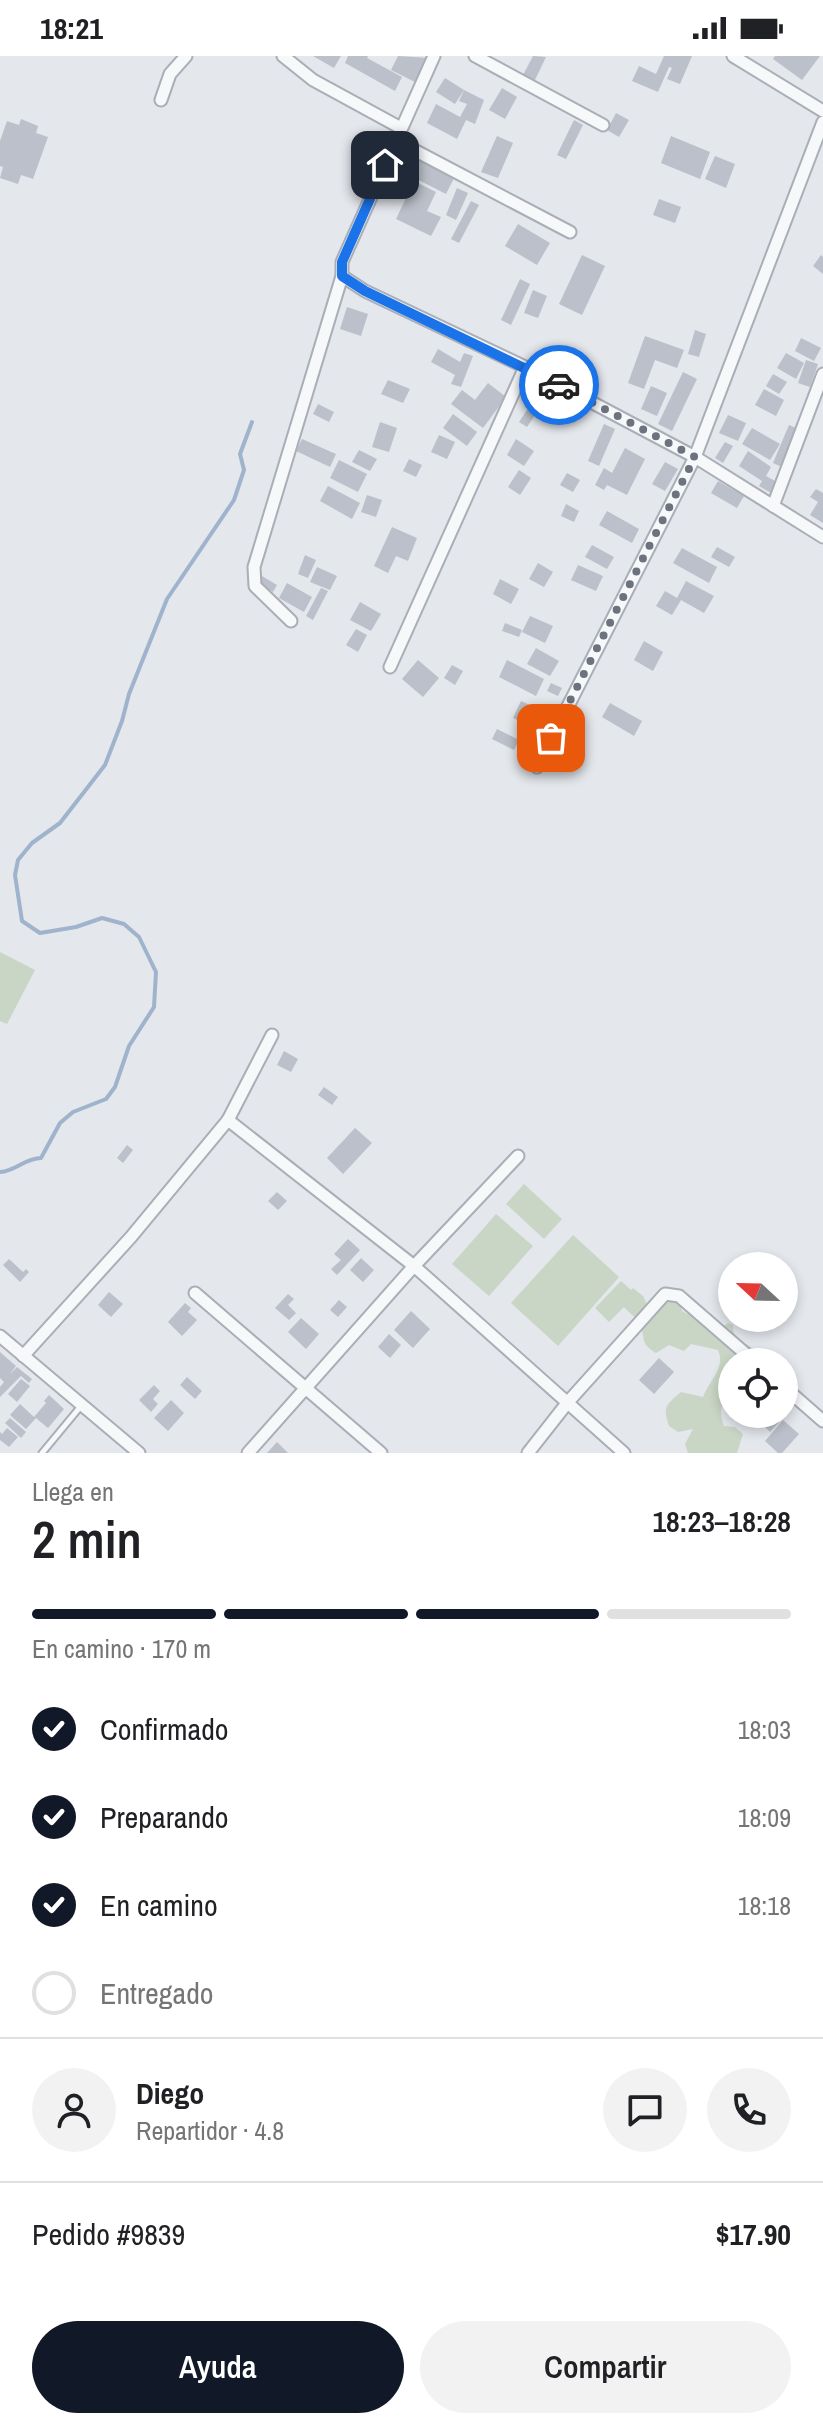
<!DOCTYPE html>
<html lang="es">
<meta charset="utf-8">
<style>
body{margin:0;font-family:"Archivo Narrow",sans-serif;background:#f2f2f2;color:#202124;height:100vh;display:flex;flex-direction:column;font-size:30px;white-space:nowrap}
*{box-sizing:border-box;margin:0}
p{font-size:26px;color:#757577}
.icon{flex:none;width:44px;height:44px;fill:none;stroke:currentColor;stroke-width:2;stroke-linecap:round;stroke-linejoin:round}
.map{position:relative;height:1397px;overflow:hidden}
.panel{display:flex;flex-direction:column;background:#fff;flex:1}
.panel>*{flex:none}
.needle{width:52px;rotate:292deg}
.buttons{position:absolute;left:718px;top:1196px;display:grid;gap:16px}
.buttons a{display:grid;place-items:center;width:80px;height:80px;border-radius:50%;background:#fff;box-shadow:0 4px 12px #0003;font-size:40px}
.pin{position:absolute;display:grid;place-items:center;width:68px;height:68px;color:#fff;margin:-34px;border-radius:16px;box-shadow:0 4px 12px #0006}
.courier{position:absolute;display:grid;place-items:center;width:80px;height:80px;margin:-40px;border:6px solid #1a73e8;border-radius:50%;background:#fff;color:#222;box-shadow:0 2px 10px #0007}
.head em{font-style:normal;font-weight:600}
.head div{display:flex;flex-direction:column-reverse}
.head{display:flex;align-items:center;justify-content:space-between;height:136px;padding:0 32px}
h1{font-size:52px;font-weight:600;line-height:60px}
.bar{display:grid;grid-template-columns:repeat(4,1fr);gap:12px 8px;align-content:center;height:96px;padding:0 32px}
.bar i{height:10px;border-radius:6px;background:#e0e0e0}
.bar .active{background:#111827}
.bar p{grid-column:span 4}
.line{display:flex;align-items:center;gap:20px;padding:0 32px;border-top:2px solid #e0e0e0}
.line div{flex:1}
.round{display:grid;place-items:center;flex:none;width:84px;height:84px;border-radius:42px;background:#f2f2f2}
ol{padding:0 32px;list-style:none}
li{display:flex;align-items:center;gap:24px;height:88px}
li p{margin-inline-start:auto}
li .icon{padding:8px;border-radius:50%;background:#111827;color:#fff;stroke-width:4}
li:last-child{color:#757577}
li i{width:44px;height:44px;border:4px solid #e0e0e0;border-radius:50%}
.action{display:flex;gap:16px;margin-top:auto;padding:16px 32px}
.action a{flex:1;height:92px;border-radius:48px;background:#111827;color:#fff;font-size:32px;font-weight:600;line-height:92px;text-align:center}
.action a+a{background:#f2f2f2;color:#202124}
.status{display:flex;justify-content:space-between;align-items:center;height:56px;padding:0 40px;background:#fff;direction:ltr}
.status svg{height:22px;fill:currentColor}
.map>svg:first-child{display:block}
.green{fill:#c9d6c5}
.lines{fill:none;stroke-linecap:round;stroke-linejoin:round}
.stream{stroke:#9fb4cc;stroke-width:4}
.building{fill:#bbc0ca}
.service-casing{stroke:#a9aeb7;stroke-width:9}
.minor-casing{stroke:#a9aeb7;stroke-width:15}
.service{stroke:#f7f8fa;stroke-width:5}
.minor{stroke:#f7f8fa;stroke-width:11}
.done{stroke:#6c737f;stroke-width:8;stroke-dasharray:0 14.4}
.route{stroke:#1a73e8;stroke-width:10}
</style>
<div class="status"><b>18:21</b><svg viewBox="0 0 49 12"><path d="M0 12V9h3v3zM5 12V6h3v6zM10 12V3h3v9zM15 12V0h3v12zM26 1h20v11H26zM47 4h2v5h-2z"/></svg></div>
<div class="map">
<svg width="823" height="1397" viewBox="0 0 823 1397">
<rect width="100%" height="100%" fill="#e4e7ec"/>
<g class="green">
<polygon points="0,896 35,914 7,968 0,965"/>
<polygon points="524,1128 562,1163 544,1183 506,1148"/>
<polygon points="496,1158 533,1190 489,1240 452,1208"/>
<polygon points="573,1179 619,1221 558,1290 511,1247"/>
<path d="M621,1225l10,9 2,-2 10,8 5,10 15,-8 17,4 2,9 5,3 6,-2 14,9 3,10 6,2 12,-10 5,2c0,18 11,15 23,26l-5,11h-19v31c-12,8 -13,19 -8,33l11,1 8,7 -6,19h-49l-3,-9 8,-15 -15,3 -9,-6c-6,-20 -4,-20 12,-34l22,5c6,-16 23,-29 15,-47l-27,-6 -7,7 -15,-6 -13,8c-18,-11 -9,-15 -17,-30 -3,-6 -11,-11 -15,-16l-15,15 -14,-14z"/>
</g>
<g class="lines">
<path class="stream" d="M0,1116c16,-1 25,-14 41,-14l19,-35 13,-11 33,-13 9,-12 14,-41 25,-39 2,-35 -17,-35 -15,-13 -22,-6 -26,9 -36,6 -18,-12 -7,-46 3,-15 14,-17 28,-20 45,-58 17,-44 7,-27 38,-95 67,-99 10,-30 -4,-16 12,-32"/>
</g>
<g class="building">
<polygon points="313,0 341,0 334,12"/>
<polygon points="348,0 368,0 367,2 402,21 395,35 345,7"/>
<polygon points="398,0 429,2 417,27 391,14"/>
<polygon points="533,0 546,1 535,24 523,19"/>
<polygon points="664,0 692,0 680,28 667,23 672,12 669,11 658,36 632,25 639,10 656,18"/>
<polygon points="775,0 820,0 802,24 773,3"/>
<polygon points="445,22 464,34 455,48 436,36"/>
<polygon points="502,32 517,41 505,63 489,54"/>
<polygon points="464,34 484,44 475,68 466,64 457,83 427,67 436,48 460,61 467,48 459,45"/>
<polygon points="616,57 629,64 619,81 607,74"/>
<polygon points="21,63 38,70 36,77 48,81 33,123 21,119 18,128 0,122 3,111 0,110 0,85 7,65 19,69"/>
<polygon points="574,64 583,69 566,103 557,99"/>
<polygon points="497,80 513,87 498,122 481,116"/>
<polygon points="671,80 710,96 700,123 661,107"/>
<polygon points="409,99 454,122 446,138 401,115"/>
<polygon points="715,100 735,108 726,132 705,123"/>
<polygon points="414,125 436,136 427,155 441,161 431,180 396,163"/>
<polygon points="457,132 468,137 456,164 446,159"/>
<polygon points="659,143 681,151 675,167 653,159"/>
<polygon points="471,145 479,149 459,187 451,183"/>
<polygon points="518,168 550,187 537,209 505,190"/>
<polygon points="582,199 605,210 582,259 559,248"/>
<polygon points="821,199 823,201 823,218 813,210"/>
<polygon points="520,223 530,228 511,269 501,264"/>
<polygon points="533,234 547,240 538,262 524,257"/>
<polygon points="347,251 368,258 361,280 340,273"/>
<polygon points="695,274 706,278 699,301 688,298"/>
<polygon points="645,280 684,294 677,312 655,304 644,333 628,327"/>
<polygon points="801,282 821,292 814,305 795,295"/>
<polygon points="438,293 460,306 464,297 473,300 461,331 451,328 455,319 431,306"/>
<polygon points="786,297 804,307 796,323 777,312"/>
<polygon points="806,304 818,308 810,331 798,327"/>
<polygon points="683,316 697,323 672,375 658,368"/>
<polygon points="773,318 787,326 779,338 766,330"/>
<polygon points="388,324 410,333 403,347 381,338"/>
<polygon points="488,327 506,341 483,372 451,348 462,334 475,344"/>
<polygon points="651,330 667,337 657,360 641,353"/>
<polygon points="764,333 784,344 776,360 755,349"/>
<polygon points="533,345 541,350 527,371 519,366"/>
<polygon points="318,348 334,356 329,366 313,358"/>
<polygon points="453,358 477,376 467,390 443,372"/>
<polygon points="728,359 746,367 738,385 719,377"/>
<polygon points="380,366 397,372 389,396 372,391"/>
<polygon points="604,368 615,373 599,410 588,405"/>
<polygon points="789,369 798,373 782,411 773,407"/>
<polygon points="752,372 780,388 770,404 742,388"/>
<polygon points="439,379 455,386 447,403 431,396"/>
<polygon points="302,383 336,398 330,411 296,395"/>
<polygon points="516,383 534,395 524,410 507,399"/>
<polygon points="725,386 733,390 723,407 715,402"/>
<polygon points="625,392 645,403 627,439 607,429 604,434 595,429 604,412 612,417"/>
<polygon points="359,394 377,403 370,415 352,406"/>
<polygon points="748,395 771,411 766,420 779,427 773,438 759,430 762,425 739,410"/>
<polygon points="409,403 422,409 416,421 403,415"/>
<polygon points="339,404 367,418 358,436 330,422"/>
<polygon points="665,406 678,413 665,435 652,428"/>
<polygon points="519,414 531,422 520,439 508,431"/>
<polygon points="567,417 580,424 573,436 560,429"/>
<polygon points="718,425 744,440 737,452 711,437"/>
<polygon points="328,430 360,447 352,463 320,445"/>
<polygon points="816,433 823,437 823,467 810,459 818,446 810,441"/>
<polygon points="367,439 382,444 376,461 361,456"/>
<polygon points="566,448 579,455 574,466 561,460"/>
<polygon points="607,455 639,473 632,487 599,469"/>
<polygon points="392,471 417,482 408,505 396,500 388,517 374,510"/>
<polygon points="592,489 614,501 607,513 585,501"/>
<polygon points="717,491 735,501 729,511 711,501"/>
<polygon points="682,492 717,511 709,527 673,507"/>
<polygon points="305,499 316,504 308,522 298,518"/>
<polygon points="538,507 553,516 544,531 529,523"/>
<polygon points="578,509 603,520 596,535 571,524"/>
<polygon points="317,511 337,520 330,534 310,526"/>
<polygon points="262,520 277,529 273,536 258,527"/>
<polygon points="500,523 519,533 511,548 493,538"/>
<polygon points="686,525 714,540 704,557 681,544 672,559 656,550 665,535 677,542"/>
<polygon points="287,527 312,541 304,556 279,542"/>
<polygon points="321,532 328,535 313,564 306,560"/>
<polygon points="360,546 381,558 371,575 350,564"/>
<polygon points="530,560 553,570 545,587 522,576"/>
<polygon points="505,567 522,574 519,581 502,575"/>
<polygon points="356,573 367,579 358,596 346,589"/>
<polygon points="644,585 663,596 653,615 634,604"/>
<polygon points="536,592 559,605 550,620 527,608"/>
<polygon points="418,604 439,622 423,641 402,623"/>
<polygon points="507,604 544,623 536,640 499,621"/>
<polygon points="452,609 463,615 455,629 444,622"/>
<polygon points="551,627 562,632 558,640 547,635"/>
<polygon points="521,645 536,652 528,669 513,662"/>
<polygon points="610,647 642,665 634,680 602,661"/>
<polygon points="497,673 519,684 514,694 492,683"/>
<polygon points="284,995 298,1003 291,1016 277,1009"/>
<polygon points="324,1031 338,1041 332,1049 318,1039"/>
<polygon points="355,1072 372,1087 343,1118 327,1102"/>
<polygon points="127,1089 133,1094 123,1107 117,1102"/>
<polygon points="277,1136 287,1145 278,1154 268,1145"/>
<polygon points="348,1183 360,1194 337,1219 331,1213 341,1204 334,1198"/>
<polygon points="361,1202 374,1214 363,1226 350,1214"/>
<polygon points="9,1203 23,1216 26,1213 29,1216 20,1226 3,1209"/>
<polygon points="109,1236 123,1248 111,1261 98,1249"/>
<polygon points="288,1238 294,1243 288,1249 296,1257 289,1264 275,1252"/>
<polygon points="339,1244 347,1251 338,1261 330,1254"/>
<polygon points="185,1247 191,1252 188,1256 197,1264 182,1280 168,1266"/>
<polygon points="411,1255 430,1273 413,1292 394,1274"/>
<polygon points="301,1262 319,1278 306,1293 288,1276"/>
<polygon points="389,1278 401,1289 390,1302 378,1291"/>
<polygon points="0,1296 16,1310 9,1319 17,1311 32,1323 29,1327 21,1320 0,1341 0,1331 4,1326 0,1322"/>
<polygon points="659,1302 674,1316 654,1338 639,1324"/>
<polygon points="187,1321 202,1335 195,1343 180,1329"/>
<polygon points="21,1323 30,1330 17,1346 8,1338"/>
<polygon points="154,1329 160,1335 153,1343 158,1348 151,1356 139,1344"/>
<polygon points="49,1339 64,1353 48,1372 36,1362 26,1373 10,1359 20,1348 34,1361 46,1347 44,1345"/>
<polygon points="171,1344 184,1357 168,1375 154,1362"/>
<polygon points="771,1358 779,1358 783,1362 770,1376 762,1368"/>
<polygon points="10,1362 26,1376 21,1382 5,1367"/>
<polygon points="783,1364 799,1378 782,1397 778,1397 765,1385"/>
<polygon points="7,1372 18,1381 9,1391 0,1384 0,1376 2,1378"/>
<polygon points="277,1386 288,1397 267,1397"/>
</g>
<g class="lines">
<defs>
<polyline id="service" points="42,1397 81,1350"/>
<g id="minor">
<polyline points="283,0 313,24 401,72"/>
<polyline points="475,0 603,69"/>
<polyline points="733,0 823,55"/>
<polyline points="161,44 170,18 186,0"/>
<polyline points="395,84 570,176"/>
<polyline points="342,220 365,235 525,311 695,401 823,481"/>
<polyline points="773,450 823,318"/>
<polyline points="291,565 255,530 254,511 342,220 342,206 434,0"/>
<polyline points="390,611 525,311"/>
<polyline points="537,711 695,401 823,66"/>
<polyline points="228,1064 414,1210 624,1397"/>
<polyline points="195,1237 381,1397"/>
<polyline points="0,1280 139,1397"/>
<polyline points="23,1300 131,1181 228,1064 272,979"/>
<polyline points="784,1331 823,1365"/>
<polyline points="248,1397 414,1210 518,1100"/>
<polyline points="528,1397 568,1346 665,1238 679,1240 755,1306"/>
</g>
</defs>
<use href="#service" class="service-casing"/>
<use href="#minor" class="minor-casing"/>
<use href="#service" class="service"/>
<use href="#minor" class="minor"/>
</g>
<g class="lines">
<polyline class="done" points="551,682 695,401 559,329"/>
<polyline class="route" points="385,109 342,206 342,220 365,235 559,329"/>
</g>
</svg>
<div class="buttons">
<a><svg class="needle" viewBox="-14 -14 28 28"><path d="M0-13l5 13h-10z" fill="#e53935"/><path d="M0 13l5-13h-10z" fill="#757577"/></svg></a>
<a><svg class="icon" aria-label="locate" viewBox="0 0 24 24"><circle cx="12" cy="12" r="6"/><path d="M12 2v4M12 18v4M2 12h4M18 12h4"/></svg></a>
</div>
<div class="pin" style="left:551px;top:682px;background:#ea580c"><svg class="icon" aria-label="bag" viewBox="0 0 24 24"><path d="M5 8h14l-1 12H6zM9 8a3 3 0 0 1 6 0"/></svg></div>
<div class="pin" style="left:385px;top:109px;background:#1f2937"><svg class="icon" aria-label="home" viewBox="0 0 24 24"><path d="M3 11l9-7 9 7M6 9v11h12V9"/></svg></div>
<div class="courier" style="left:559px;top:329px"><svg class="icon" aria-label="car" viewBox="0 0 24 24"><path d="M5 17H2v-5l4-1 3-4h7l3 4 3 1v5h-3M9 17h6M6 11h13"/><circle cx="7" cy="17" r="2"/><circle cx="17" cy="17" r="2"/></svg></div>
</div>
<section class="panel">
<div class="head"><div><h1>2 min</h1><p>Llega en</p></div><em>18:23–18:28</em></div>
<div class="bar"><i class="active"></i><i class="active"></i><i class="active"></i><i></i><p>En camino · 170 m</p></div>
<ol>
<li><svg class="icon" aria-label="check" viewBox="0 0 24 24"><path d="M5 12l5 5 9-10"/></svg>Confirmado<p>18:03</p></li>
<li><svg class="icon" aria-label="check" viewBox="0 0 24 24"><path d="M5 12l5 5 9-10"/></svg>Preparando<p>18:09</p></li>
<li><svg class="icon" aria-label="check" viewBox="0 0 24 24"><path d="M5 12l5 5 9-10"/></svg>En camino<p>18:18</p></li>
<li><i></i>Entregado</li>
</ol>
<div class="line" style="height:144px"><a class="round"><svg class="icon" aria-label="person" viewBox="0 0 24 24"><circle cx="12" cy="8" r="4"/><path d="M4 21q1-7 8-7t8 7"/></svg></a><div><b>Diego</b><p>Repartidor · 4.8</p></div><a class="round"><svg class="icon" aria-label="chat" viewBox="0 0 24 24"><path d="M4 5h16v11H9l-5 4z"/></svg></a><a class="round"><svg class="icon" aria-label="phone" viewBox="0 0 24 24"><path d="M5 4h4l2 5-3 2q2 4 5 5l2-3 5 2v4C11 20 4 13 5 4z"/></svg></a></div>
<div class="line" style="height:104px"><div>Pedido #9839</div><b>$17.90</b></div>
<div class="action"><a>Ayuda</a><a>Compartir</a></div>
</section>
